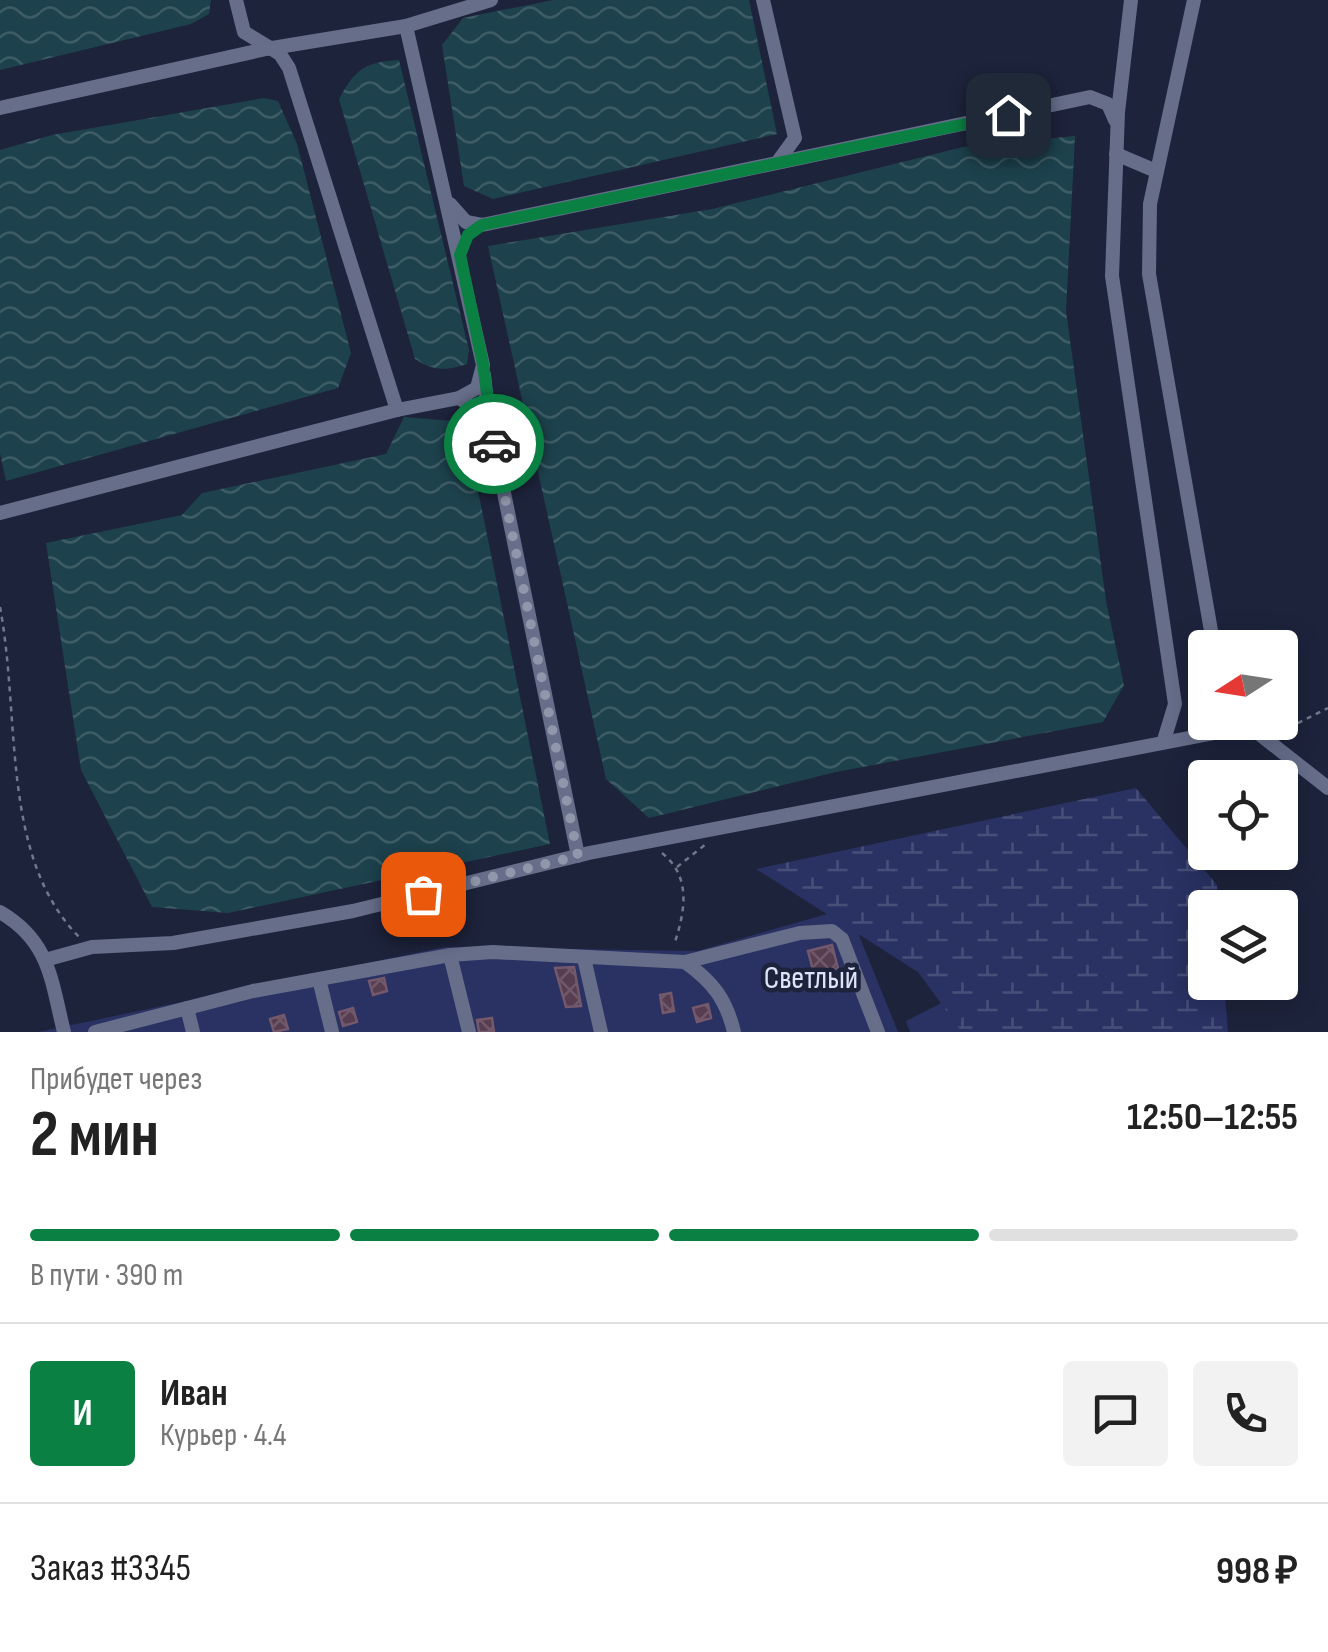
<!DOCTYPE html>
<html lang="ru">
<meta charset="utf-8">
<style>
body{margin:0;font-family:"Sofia Sans Condensed",sans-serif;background:#f2f2f2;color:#222;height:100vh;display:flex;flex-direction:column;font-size:38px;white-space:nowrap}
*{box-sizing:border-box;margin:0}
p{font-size:32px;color:#767676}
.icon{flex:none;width:55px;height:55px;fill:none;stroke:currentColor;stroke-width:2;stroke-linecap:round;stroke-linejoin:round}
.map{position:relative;height:1032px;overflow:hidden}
.sheet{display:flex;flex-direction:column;background:#fff;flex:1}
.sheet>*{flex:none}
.needle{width:65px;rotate:258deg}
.controls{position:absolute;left:1188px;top:630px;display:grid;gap:20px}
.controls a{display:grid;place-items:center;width:110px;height:110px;border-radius:10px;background:#fff;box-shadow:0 5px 25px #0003;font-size:50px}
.pin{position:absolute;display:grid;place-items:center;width:85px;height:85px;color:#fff;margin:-42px;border-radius:20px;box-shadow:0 5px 15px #0006}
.courier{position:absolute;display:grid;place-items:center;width:100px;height:100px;margin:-50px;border:8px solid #0b8043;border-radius:50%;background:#fff;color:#222;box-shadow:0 2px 12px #0007}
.summary em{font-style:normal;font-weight:700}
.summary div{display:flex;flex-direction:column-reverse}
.summary{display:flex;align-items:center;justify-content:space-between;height:170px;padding:0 30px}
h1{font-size:65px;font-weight:700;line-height:75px}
.bar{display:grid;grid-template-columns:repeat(4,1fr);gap:15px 10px;align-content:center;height:120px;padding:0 30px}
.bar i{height:12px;border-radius:8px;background:#e0e0e0}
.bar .current{background:#0b8043}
.bar p{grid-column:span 4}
.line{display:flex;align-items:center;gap:25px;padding:0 30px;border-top:2px solid #e0e0e0}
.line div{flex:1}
.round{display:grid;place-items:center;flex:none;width:105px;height:105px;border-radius:10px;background:#f2f2f2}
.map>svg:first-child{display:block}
.green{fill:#293263}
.wetland{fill:url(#wetland-marsh)}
.water{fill:url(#water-waves)}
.building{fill:url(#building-cross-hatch);stroke:#74596c;stroke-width:2.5}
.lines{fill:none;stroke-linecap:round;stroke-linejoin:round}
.path{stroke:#72788c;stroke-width:2.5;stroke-dasharray:5 5;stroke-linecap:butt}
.minor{stroke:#666e8a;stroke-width:14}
.done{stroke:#9197aa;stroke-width:10;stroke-dasharray:0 18}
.route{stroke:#0b8043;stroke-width:12}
.labels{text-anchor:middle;stroke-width:9;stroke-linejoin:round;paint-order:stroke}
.park-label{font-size:32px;fill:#dee4f9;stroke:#1d233b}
</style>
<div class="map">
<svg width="1328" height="1032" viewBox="0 0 1328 1032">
<defs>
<pattern id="wetland-marsh" width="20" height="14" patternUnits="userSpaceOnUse" patternTransform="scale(2.5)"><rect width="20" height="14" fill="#293263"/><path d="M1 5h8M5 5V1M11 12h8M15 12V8" fill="none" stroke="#474f79"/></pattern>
<pattern id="water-waves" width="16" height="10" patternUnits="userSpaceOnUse" patternTransform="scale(2.5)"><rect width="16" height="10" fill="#1d424d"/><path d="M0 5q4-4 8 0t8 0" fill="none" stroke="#3d5c66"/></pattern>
<pattern id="building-cross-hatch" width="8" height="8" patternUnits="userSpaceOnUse" patternTransform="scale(2.5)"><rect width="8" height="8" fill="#573d50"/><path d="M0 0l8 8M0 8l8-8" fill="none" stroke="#6e5869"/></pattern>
</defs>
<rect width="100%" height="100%" fill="#1d233b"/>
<g class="green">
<polygon points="848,908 898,1032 38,1032 444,947 697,951"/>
<polygon points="977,985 1015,1032 910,1032 906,1021"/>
</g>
<polygon class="wetland" points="1136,788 1217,885 1218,907 1205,908 1205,982 1224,983 1228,1032 962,1032 918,972 756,869"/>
<g class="water">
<polygon points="0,0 211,0 209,14 191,24 0,70"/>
<polygon points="553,0 749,0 777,134 493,199 464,186 442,45 463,18"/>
<path d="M399,60l70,290 -2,14c-22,7 -33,7 -52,-5l-76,-260c16,-30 26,-37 60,-39z"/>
<polygon points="264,98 278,101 297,144 351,353 338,388 6,481 0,453 0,150 52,135"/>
<polygon points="1075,136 1066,311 1106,601 1124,685 1103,722 836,772 649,818 606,779 488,246 712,209 963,147"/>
<polygon points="404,417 464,422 550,844 228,913 152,907 81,770 46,543 182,515 202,493 386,454"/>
</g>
<g class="building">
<polygon points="832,945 838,968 814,974 808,951"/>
<polygon points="574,967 581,1006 566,1007 555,968"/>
<polygon points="384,978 387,991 373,995 369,981"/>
<polygon points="671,993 674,1011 663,1013 660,995"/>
<polygon points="708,1004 711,1018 697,1022 693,1008"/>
<polygon points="353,1008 357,1022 343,1026 339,1012"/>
<polygon points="284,1015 288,1029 274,1032 270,1019"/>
<polygon points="492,1018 494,1032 479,1032 477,1020"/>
</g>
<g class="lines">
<g class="path">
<path d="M0,607c21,113 0,249 79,330"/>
<polyline points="1280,732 1328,708"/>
<path d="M662,853c30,24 23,59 12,92"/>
<polyline points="677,867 706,844"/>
</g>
<g class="minor">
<polyline points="236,0 244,32 280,54 289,68 397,410"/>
<polyline points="763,0 795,138 779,160"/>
<polyline points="1131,0 1118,112 1112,276 1175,704 1164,740"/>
<polyline points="1194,0 1150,204 1149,274 1214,648"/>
<polyline points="0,108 266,49 406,26 491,0"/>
<polyline points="1116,154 1156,171"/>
<polyline points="450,204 466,222 482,225 1090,97 1108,104 1115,120"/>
<polyline points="484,375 490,428"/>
<polyline points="459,398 474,408 491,429 578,856"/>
<polyline points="0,513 397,410 459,398 477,388 483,365 406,26"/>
<polyline points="1244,722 1328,788"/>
<path d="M0,912c50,29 51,68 64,120"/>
<polyline points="450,955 469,1032"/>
<polyline points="584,958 601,1032"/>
<polyline points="45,960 92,947 173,943 353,911 589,853 1246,727"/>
<path d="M685,962c28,20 41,37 49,70"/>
<polyline points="319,979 332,1032"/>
<polyline points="187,1008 193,1032"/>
<polyline points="95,1032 253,991 450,955 493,952 685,962 800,933 832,931 842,939 878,1032"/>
</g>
</g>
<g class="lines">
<polyline class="done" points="423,894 578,856 494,444"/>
<polyline class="route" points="494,444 483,364 460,255 468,235 482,225 1008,115"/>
</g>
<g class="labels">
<g class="park-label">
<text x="811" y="988">Светлый</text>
</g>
</g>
</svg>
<div class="controls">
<a><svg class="needle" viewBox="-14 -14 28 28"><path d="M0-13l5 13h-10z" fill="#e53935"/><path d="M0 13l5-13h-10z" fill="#767676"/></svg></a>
<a><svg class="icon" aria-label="locate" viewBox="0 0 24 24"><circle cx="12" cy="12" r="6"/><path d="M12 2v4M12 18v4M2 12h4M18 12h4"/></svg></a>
<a><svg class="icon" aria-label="layers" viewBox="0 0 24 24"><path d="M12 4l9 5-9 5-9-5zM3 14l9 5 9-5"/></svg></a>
</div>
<div class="pin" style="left:423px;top:894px;background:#ea580c"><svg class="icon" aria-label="bag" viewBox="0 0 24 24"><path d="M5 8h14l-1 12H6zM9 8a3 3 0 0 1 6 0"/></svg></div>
<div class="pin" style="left:1008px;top:115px;background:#1f2937"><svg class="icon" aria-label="home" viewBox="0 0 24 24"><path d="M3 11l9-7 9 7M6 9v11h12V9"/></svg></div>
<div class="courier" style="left:494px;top:444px"><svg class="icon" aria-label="car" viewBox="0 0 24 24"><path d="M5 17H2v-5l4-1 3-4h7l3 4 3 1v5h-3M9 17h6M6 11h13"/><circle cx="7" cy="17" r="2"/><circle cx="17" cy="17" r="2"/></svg></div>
</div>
<section class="sheet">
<div class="summary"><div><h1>2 мин</h1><p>Прибудет через</p></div><em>12:50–12:55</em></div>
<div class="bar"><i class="current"></i><i class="current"></i><i class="current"></i><i></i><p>В пути · 390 m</p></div>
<div class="line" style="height:180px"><b class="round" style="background:#0b8043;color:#fff">И</b><div><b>Иван</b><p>Курьер · 4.4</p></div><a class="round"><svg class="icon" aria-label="chat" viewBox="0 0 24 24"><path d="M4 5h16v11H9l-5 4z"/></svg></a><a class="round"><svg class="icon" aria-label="phone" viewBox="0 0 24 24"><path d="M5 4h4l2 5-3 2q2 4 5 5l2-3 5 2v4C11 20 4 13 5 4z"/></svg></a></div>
<div class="line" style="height:130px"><div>Заказ #3345</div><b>998 ₽</b></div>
</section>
